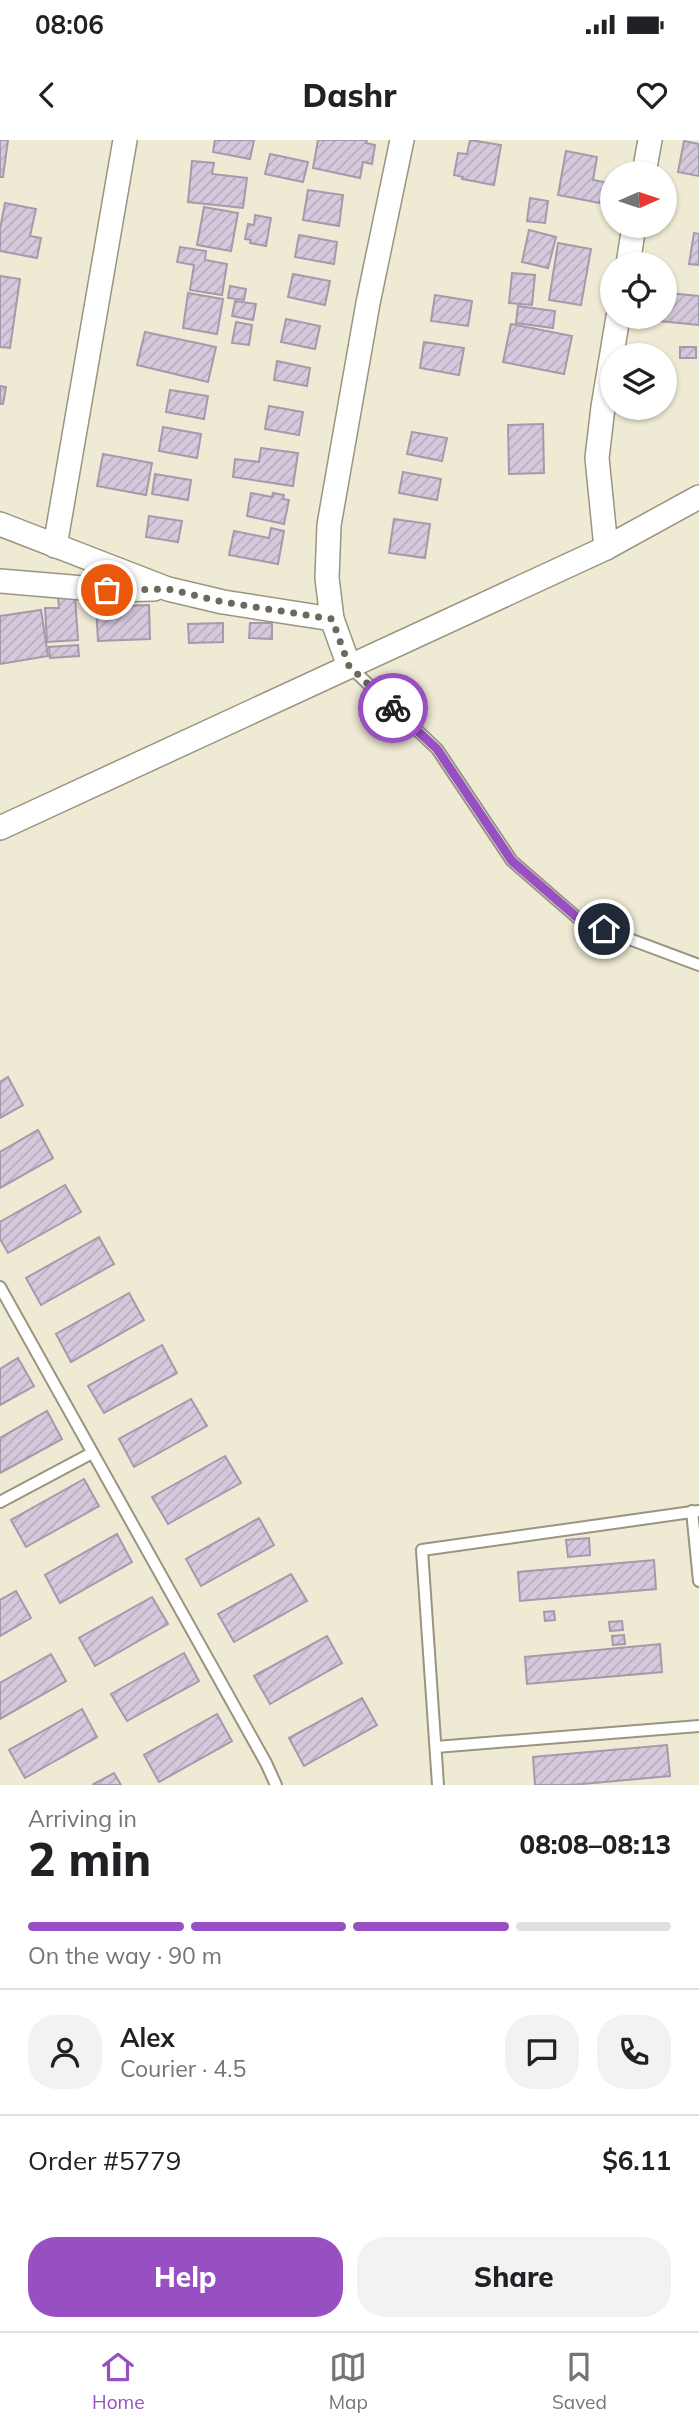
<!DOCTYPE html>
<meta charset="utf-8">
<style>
body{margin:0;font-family:Mulish,sans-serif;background:#f2f2f2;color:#202124;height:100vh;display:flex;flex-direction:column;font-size:26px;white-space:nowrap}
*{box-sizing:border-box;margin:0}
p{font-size:23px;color:#757577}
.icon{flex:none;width:38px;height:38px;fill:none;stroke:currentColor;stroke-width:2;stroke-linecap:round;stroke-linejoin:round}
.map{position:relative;height:1645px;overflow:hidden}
.sheet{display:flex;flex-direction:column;background:#fff;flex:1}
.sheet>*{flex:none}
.needle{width:46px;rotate:87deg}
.buttons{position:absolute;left:600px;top:21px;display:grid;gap:14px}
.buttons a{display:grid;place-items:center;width:77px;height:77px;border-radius:50%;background:#fff;box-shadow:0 2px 5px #0004;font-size:35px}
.pin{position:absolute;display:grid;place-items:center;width:60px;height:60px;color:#fff;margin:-30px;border:4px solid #fff;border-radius:50%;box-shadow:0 2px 7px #0007}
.courier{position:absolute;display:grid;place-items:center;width:70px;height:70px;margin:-35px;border:5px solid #984fc2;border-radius:50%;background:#fff;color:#222;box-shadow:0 2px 9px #0007}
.overview em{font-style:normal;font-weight:800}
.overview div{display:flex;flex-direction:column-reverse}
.overview{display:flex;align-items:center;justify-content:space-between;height:119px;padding:0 28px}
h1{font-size:46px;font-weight:800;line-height:52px}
.bar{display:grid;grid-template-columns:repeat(4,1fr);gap:10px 7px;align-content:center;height:84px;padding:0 28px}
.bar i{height:9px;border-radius:5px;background:#e0e0e0}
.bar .selected{background:#984fc2}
.bar p{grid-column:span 4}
.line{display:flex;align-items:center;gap:18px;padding:0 28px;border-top:2px solid #e0e0e0}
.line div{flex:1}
.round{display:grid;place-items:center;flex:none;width:74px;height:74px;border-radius:28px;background:#f2f2f2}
.primary-button{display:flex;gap:14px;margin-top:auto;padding:14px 28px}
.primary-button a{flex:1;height:80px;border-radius:28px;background:#984fc2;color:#fff;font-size:28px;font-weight:800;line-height:80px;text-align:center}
.primary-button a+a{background:#f2f2f2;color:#202124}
.status{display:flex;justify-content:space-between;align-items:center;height:49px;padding:0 35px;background:#fff;direction:ltr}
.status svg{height:19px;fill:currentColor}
header{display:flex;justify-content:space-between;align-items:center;height:91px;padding:0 28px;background:#fff;font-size:32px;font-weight:800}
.tab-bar{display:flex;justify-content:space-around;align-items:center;height:98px;border-top:2px solid #e0e0e0;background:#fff;font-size:19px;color:#757577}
.tab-bar a{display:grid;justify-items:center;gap:4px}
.tab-bar .selected{color:#984fc2}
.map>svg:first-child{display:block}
.building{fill:url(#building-hatch);stroke:#a49aac;stroke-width:2}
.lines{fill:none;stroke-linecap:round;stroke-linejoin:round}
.lane-casing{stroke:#999580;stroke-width:14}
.street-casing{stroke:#999580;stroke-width:26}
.lane{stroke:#fff;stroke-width:10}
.street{stroke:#fff;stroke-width:23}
.done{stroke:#6b695c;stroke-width:7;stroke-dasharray:0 12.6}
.route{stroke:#984fc2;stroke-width:9}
</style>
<div class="status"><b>08:06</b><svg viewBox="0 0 49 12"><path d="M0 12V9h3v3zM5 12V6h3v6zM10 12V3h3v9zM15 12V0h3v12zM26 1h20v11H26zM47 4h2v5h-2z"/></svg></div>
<header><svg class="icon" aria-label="back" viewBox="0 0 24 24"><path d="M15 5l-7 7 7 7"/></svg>Dashr<svg class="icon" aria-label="heart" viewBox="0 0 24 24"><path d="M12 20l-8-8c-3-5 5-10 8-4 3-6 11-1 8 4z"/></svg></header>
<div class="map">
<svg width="699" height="1645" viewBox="0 0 699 1645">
<defs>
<pattern id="building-hatch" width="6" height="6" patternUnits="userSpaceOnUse" patternTransform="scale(1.75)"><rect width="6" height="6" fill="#d5cadd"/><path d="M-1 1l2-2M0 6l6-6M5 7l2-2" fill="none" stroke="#b7adbd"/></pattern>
</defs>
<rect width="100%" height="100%" fill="#eeead4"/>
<g class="building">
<polygon points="0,0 8,0 3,37 0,37"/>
<polygon points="215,0 254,0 250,19 213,12"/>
<polygon points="318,0 367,0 366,3 375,5 372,24 363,22 360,38 313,28"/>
<polygon points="470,0 501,5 494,45 462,39 463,37 454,35 458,13 467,14"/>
<polygon points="684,1 699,4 699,36 678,32"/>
<polygon points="566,11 597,17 593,40 604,42 600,63 558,55"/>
<polygon points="270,14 308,22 303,42 265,34"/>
<polygon points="192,21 214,23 212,34 247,38 243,68 188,62"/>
<polygon points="308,50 343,55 339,86 303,80"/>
<polygon points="530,58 548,61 545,83 527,81"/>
<polygon points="5,63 36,69 30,96 41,98 37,118 0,111 0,89"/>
<polygon points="204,67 238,73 231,111 197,105"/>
<polygon points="255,75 271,78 266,106 250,103 251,100 245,99 248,84 254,85"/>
<polygon points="529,90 556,97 548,128 522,122"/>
<polygon points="694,93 699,94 699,125 689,124"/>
<polygon points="299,95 337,102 334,124 295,117"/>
<polygon points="558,103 591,109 581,165 549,160"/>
<polygon points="180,107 206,111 205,120 227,124 222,155 190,150 194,125 177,122"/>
<polygon points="512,133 535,135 532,165 509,163"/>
<polygon points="293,134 330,141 325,165 288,157"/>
<polygon points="0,136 20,139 10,208 0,207"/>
<polygon points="230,146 246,149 244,160 228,158"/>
<polygon points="188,153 223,159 217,194 183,188"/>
<polygon points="668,153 699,156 699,185 659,181 659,177 665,177"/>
<polygon points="435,155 472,161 468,186 431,181"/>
<polygon points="235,161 256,164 253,180 232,176"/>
<polygon points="518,166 555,171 553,188 516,183"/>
<polygon points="286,179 320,186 315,209 281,202"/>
<polygon points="236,182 252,185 249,205 232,203"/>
<polygon points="511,184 572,196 564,234 503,222"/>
<polygon points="145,192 216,207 208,242 137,225"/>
<polygon points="424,202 464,208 459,235 420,228"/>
<rect x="680" y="207" width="16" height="11"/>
<polygon points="277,221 310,228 307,246 274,240"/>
<polygon points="0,246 6,247 3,264 0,264"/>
<polygon points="170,250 208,256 204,279 166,272"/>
<polygon points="269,266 303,272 299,295 265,289"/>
<polygon points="543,284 544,333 509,334 508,285"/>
<polygon points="163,287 201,294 197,318 159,311"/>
<polygon points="412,292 447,298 442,321 407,314"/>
<polygon points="261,308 298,313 293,346 233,337 235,319 259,322"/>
<polygon points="103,314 152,323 146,355 97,346"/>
<polygon points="403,332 441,339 437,360 399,353"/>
<polygon points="155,334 191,340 188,360 152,354"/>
<polygon points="251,353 272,357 273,353 284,355 283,359 289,360 284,384 247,376"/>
<polygon points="149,376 182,381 178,402 146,397"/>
<polygon points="394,379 430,384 425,418 389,413"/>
<polygon points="271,388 284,391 278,424 229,415 234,391 269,398"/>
<polygon points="75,456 78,500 47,502 45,468 59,468 58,457"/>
<polygon points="149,465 150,499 98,501 96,467"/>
<polygon points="41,470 48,516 0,524 0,476"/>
<polygon points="223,483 223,502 189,503 188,484"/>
<polygon points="250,483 272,483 272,499 249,498"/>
<polygon points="78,505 79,516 50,518 49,507"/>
<polygon points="8,937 23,965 0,978 0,942"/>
<polygon points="38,990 53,1018 0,1048 0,1012"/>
<polygon points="65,1045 81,1072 8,1113 0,1099 0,1082"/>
<polygon points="99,1097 114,1124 41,1165 26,1138"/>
<polygon points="129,1153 144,1180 71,1222 56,1194"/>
<polygon points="162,1205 177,1233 104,1273 88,1246"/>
<polygon points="18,1218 34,1246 0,1265 0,1229"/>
<polygon points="191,1259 207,1286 134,1327 119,1299"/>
<polygon points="47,1271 62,1299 0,1333 0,1298"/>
<polygon points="225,1316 241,1343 168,1384 152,1357"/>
<polygon points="84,1339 99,1366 26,1407 11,1380"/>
<polygon points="259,1378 274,1405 201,1446 186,1419"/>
<polygon points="117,1394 132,1422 60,1463 45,1435"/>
<polygon points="589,1398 590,1415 568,1417 566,1400"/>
<polygon points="654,1420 656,1449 520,1461 518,1432"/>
<polygon points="291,1434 307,1461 234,1502 218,1474"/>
<polygon points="16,1451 31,1478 0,1496 0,1460"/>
<polygon points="152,1457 168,1484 95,1526 79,1498"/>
<polygon points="554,1471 555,1480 545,1481 544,1472"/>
<polygon points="622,1481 623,1490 610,1491 609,1482"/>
<polygon points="624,1495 625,1504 613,1505 612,1496"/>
<polygon points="327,1496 342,1523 270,1564 254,1536"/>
<polygon points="660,1504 662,1532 527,1544 525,1517"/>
<polygon points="184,1513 199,1541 127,1581 111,1554"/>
<polygon points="51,1514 66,1541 0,1579 0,1543"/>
<polygon points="362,1558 377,1585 304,1626 289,1598"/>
<polygon points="82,1569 97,1597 25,1638 9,1610"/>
<polygon points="217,1574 232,1601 159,1642 144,1615"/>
<polygon points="667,1605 670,1636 572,1645 535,1645 533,1617"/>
<polygon points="114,1633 121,1645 92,1645"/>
</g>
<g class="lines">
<defs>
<g id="lane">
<polyline points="349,526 437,609 512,721 581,781 699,825"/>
<polyline points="0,1147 266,1623 276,1645"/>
<polyline points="0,1362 92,1313"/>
<polyline points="692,1371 699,1441"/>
<polyline points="436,1607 699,1586"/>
<polyline points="438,1645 422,1410 699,1371"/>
</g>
<g id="street">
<polyline points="644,33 650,0"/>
<polyline points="628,124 634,86"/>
<polyline points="0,384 168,449 223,462 332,479 349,526"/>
<polyline points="55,406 125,0"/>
<polyline points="606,408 597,318 603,267 618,177"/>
<polyline points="0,441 107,450 154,449"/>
<polyline points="332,479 327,438 329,385 368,163 402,0"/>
<polyline points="0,688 606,408 699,357"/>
</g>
</defs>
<use href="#lane" class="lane-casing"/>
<use href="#street" class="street-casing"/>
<use href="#lane" class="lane"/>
<use href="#street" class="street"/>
</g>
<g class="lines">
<polyline class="done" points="107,450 168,449 223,462 332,479 349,526 393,568"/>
<polyline class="route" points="393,568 437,609 512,721 580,780 604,789"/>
</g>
</svg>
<div class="buttons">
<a><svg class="needle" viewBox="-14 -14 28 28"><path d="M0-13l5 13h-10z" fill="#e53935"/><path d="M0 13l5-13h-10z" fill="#757577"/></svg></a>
<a><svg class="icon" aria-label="locate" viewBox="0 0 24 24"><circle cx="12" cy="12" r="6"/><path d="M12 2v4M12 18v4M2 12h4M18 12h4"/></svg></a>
<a><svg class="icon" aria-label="layers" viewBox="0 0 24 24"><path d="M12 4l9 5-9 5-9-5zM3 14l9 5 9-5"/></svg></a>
</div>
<div class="pin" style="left:107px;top:450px;background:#ea580c"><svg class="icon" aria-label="bag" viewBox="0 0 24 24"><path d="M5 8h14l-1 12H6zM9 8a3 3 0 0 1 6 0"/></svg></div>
<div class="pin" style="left:604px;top:789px;background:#1f2937"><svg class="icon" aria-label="home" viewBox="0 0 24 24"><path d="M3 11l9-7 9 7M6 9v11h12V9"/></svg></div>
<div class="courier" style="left:393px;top:568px"><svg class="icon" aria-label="bike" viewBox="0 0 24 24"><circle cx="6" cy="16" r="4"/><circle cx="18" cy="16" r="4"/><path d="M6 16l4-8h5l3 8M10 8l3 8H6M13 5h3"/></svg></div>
</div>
<section class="sheet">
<div class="overview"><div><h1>2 min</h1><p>Arriving in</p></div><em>08:08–08:13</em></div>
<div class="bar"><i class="selected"></i><i class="selected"></i><i class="selected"></i><i></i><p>On the way · 90 m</p></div>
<div class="line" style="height:126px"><a class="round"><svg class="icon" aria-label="person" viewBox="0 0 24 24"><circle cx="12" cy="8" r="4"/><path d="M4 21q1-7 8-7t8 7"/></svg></a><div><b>Alex</b><p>Courier · 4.5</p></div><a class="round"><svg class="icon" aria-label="chat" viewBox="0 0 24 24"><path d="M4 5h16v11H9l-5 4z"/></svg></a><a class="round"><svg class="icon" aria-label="phone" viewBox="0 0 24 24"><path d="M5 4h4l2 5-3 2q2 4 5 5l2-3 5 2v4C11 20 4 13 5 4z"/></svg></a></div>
<div class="line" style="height:91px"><div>Order #5779</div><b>$6.11</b></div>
<div class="primary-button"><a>Help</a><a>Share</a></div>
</section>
<nav class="tab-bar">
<a class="selected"><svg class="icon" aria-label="home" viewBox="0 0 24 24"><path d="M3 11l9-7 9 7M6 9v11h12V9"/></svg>Home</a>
<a><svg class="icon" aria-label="map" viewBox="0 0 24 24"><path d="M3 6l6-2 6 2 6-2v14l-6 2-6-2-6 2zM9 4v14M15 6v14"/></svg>Map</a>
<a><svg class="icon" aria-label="saved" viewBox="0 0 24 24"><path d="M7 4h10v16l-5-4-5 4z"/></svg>Saved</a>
</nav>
